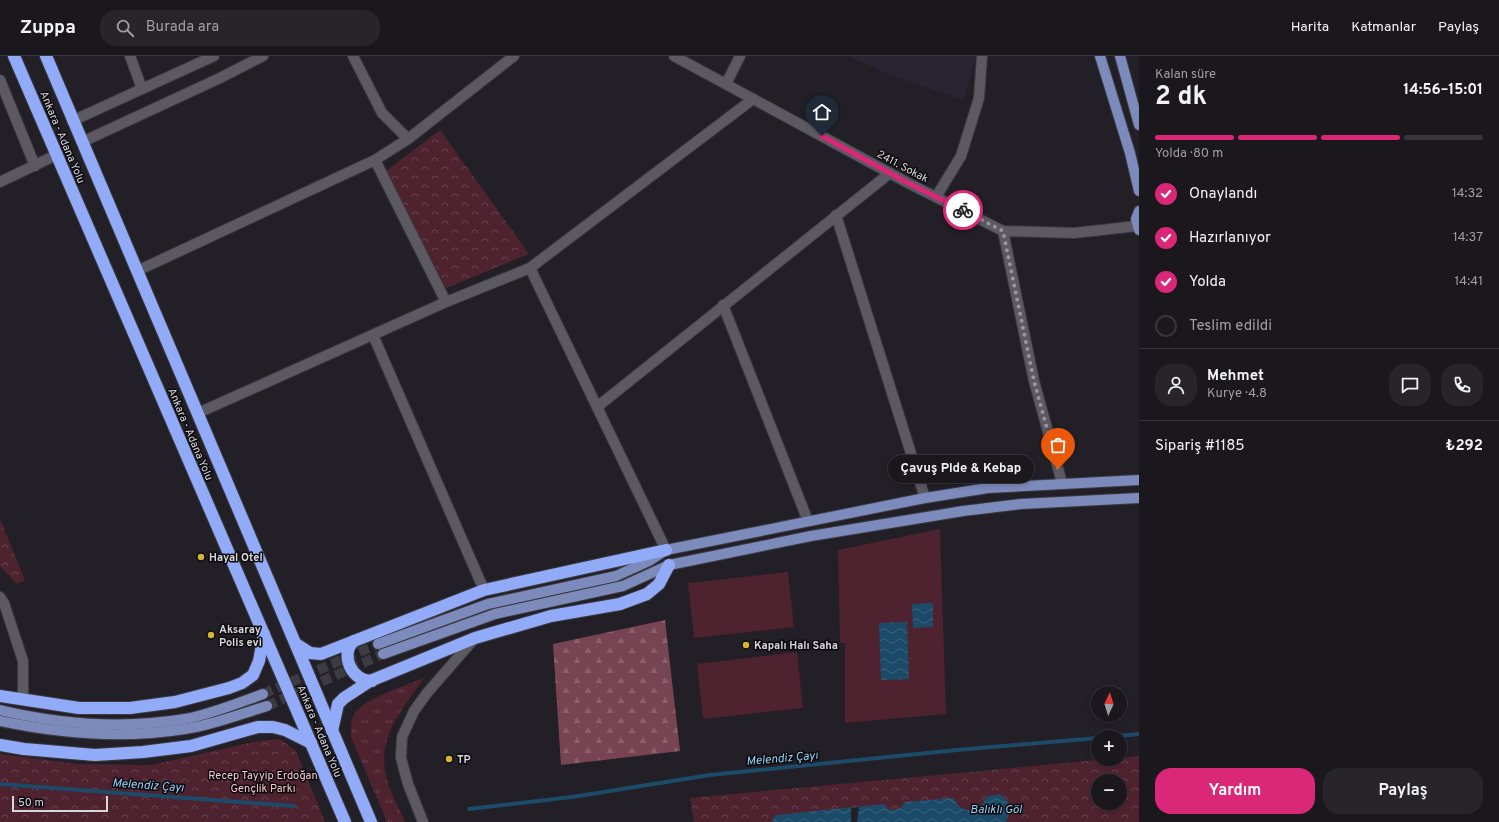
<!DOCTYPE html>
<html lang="tr">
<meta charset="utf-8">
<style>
body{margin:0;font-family:Overpass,sans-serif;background:#27242a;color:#f1f3f6;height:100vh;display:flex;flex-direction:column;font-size:15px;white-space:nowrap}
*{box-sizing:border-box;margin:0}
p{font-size:13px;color:#9f9fa4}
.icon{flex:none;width:22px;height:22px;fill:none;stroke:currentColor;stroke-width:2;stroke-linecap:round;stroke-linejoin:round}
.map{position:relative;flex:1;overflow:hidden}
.sheet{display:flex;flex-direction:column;background:#1a171d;width:360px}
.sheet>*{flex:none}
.needle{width:26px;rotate:4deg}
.tools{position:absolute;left:1091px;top:630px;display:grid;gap:8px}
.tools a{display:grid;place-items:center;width:36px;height:36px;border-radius:50%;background:#1a171d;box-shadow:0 2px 6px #0003,0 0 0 1px #38363b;font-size:20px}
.scale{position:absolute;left:12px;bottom:10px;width:96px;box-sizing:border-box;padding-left:4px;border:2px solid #d9d7dd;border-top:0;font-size:11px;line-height:14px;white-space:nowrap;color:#d9d7dd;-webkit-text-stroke:3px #0b0a0d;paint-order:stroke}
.pin{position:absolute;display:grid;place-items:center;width:34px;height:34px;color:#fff;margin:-41px -17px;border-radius:50% 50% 50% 0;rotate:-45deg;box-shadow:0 0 4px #0007}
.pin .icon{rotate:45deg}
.courier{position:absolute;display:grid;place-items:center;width:40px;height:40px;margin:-20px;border:3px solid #db2777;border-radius:50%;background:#fff;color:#222;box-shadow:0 1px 5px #0007}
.bubble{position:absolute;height:28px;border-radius:14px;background:#1a171d;box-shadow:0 2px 6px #0003,0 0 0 1px #38363b;font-size:13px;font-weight:700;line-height:28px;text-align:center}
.overview em{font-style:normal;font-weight:700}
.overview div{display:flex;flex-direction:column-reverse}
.overview{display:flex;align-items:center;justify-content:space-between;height:68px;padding:0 16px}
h1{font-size:26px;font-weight:700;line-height:30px}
.bar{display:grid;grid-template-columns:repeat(4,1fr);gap:6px 4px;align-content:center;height:48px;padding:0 16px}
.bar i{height:5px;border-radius:3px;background:#38363b}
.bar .selected{background:#db2777}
.bar p{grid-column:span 4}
.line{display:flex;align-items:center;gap:10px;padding:0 16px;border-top:1px solid #38363b}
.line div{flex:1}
.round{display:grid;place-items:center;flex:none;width:42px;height:42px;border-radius:16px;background:#27242a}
ol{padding:0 16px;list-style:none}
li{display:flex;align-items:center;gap:12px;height:44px}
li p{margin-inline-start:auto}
li .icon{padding:4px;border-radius:50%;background:#db2777;color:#fff;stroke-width:4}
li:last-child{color:#9f9fa4}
li i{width:22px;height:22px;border:2px solid #38363b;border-radius:50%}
.primary-button{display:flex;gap:8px;margin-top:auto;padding:8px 16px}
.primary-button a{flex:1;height:46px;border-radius:16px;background:#db2777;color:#fff;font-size:16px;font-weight:700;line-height:46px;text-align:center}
.primary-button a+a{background:#27242a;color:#f1f3f6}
header{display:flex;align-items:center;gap:24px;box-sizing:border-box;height:56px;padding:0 20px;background:#1a171d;border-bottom:1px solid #38363b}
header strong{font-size:19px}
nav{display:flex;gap:22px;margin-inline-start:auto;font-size:14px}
.search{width:280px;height:36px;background:#27242a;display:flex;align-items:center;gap:10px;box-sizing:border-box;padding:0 14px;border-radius:16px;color:#9f9fa4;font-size:15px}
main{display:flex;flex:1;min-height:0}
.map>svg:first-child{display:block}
.built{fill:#292432}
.grass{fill:url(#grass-tufts)}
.forest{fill:url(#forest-firs)}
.park{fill:url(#park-crowns);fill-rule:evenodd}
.garden{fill:#4f2230}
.water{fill:url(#water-waves)}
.pier{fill:#221f27}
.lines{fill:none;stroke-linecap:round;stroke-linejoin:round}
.stream{stroke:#1b4b69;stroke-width:4}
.major-tunnel{stroke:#3d3b42;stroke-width:10;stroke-dasharray:10 5;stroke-linecap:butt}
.minor-casing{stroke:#3c3a41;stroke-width:12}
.major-casing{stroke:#3c3a41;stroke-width:12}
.highway-casing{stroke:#3c3a41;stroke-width:14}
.minor{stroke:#5c5963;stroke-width:10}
.major{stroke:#7c8abc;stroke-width:10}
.highway{stroke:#92abf8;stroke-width:12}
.done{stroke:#99979d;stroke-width:4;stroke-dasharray:0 7.2}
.route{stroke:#db2777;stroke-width:5}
.poi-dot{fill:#d7b434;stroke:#0b0a0d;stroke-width:1.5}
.labels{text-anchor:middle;stroke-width:3;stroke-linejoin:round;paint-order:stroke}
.street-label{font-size:11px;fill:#d9d7dd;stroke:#0b0a0d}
.poi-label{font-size:11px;font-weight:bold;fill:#d9d7dd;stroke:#0b0a0d;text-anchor:start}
.park-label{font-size:11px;fill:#f8c5d2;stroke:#0b0a0d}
.water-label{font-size:12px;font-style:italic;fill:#98d1f9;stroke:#0b0a0d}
</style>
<header>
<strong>Zuppa</strong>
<div class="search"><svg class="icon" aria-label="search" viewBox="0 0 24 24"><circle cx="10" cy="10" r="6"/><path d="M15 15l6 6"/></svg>Burada ara</div>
<nav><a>Harita</a><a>Katmanlar</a><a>Paylaş</a></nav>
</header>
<main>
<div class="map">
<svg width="1139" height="766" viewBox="0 0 1139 766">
<defs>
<pattern id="grass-tufts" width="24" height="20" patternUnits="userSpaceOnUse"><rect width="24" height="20" fill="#4f2230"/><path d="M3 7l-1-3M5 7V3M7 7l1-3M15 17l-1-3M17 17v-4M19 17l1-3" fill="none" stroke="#68414e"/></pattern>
<pattern id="forest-firs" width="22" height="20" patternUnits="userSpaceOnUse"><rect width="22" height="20" fill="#774453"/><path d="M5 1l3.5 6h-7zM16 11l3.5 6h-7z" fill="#8a5e6b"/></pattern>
<pattern id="park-crowns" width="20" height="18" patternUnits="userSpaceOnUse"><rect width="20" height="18" fill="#4f2230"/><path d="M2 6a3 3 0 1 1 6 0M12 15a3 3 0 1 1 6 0" fill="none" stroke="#68414e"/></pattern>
<pattern id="water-waves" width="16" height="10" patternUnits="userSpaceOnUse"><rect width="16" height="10" fill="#1b4b69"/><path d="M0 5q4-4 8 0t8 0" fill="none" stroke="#3c647e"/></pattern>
</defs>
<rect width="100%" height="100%" fill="#221f27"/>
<polygon class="built" points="848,0 976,0 964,44 890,19"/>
<path class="grass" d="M424,622c-21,31 -47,58 -38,98 3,14 13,32 19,46h-18l-36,-85c0,-8 -1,-17 4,-24 8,-14 53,-28 69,-35z"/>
<polygon class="forest" points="665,564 680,695 561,709 553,588"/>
<g class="park">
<polygon points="440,74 529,198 446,232 386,115"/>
<polygon points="0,463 25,524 17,528 0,510"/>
<polygon points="280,683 296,695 325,766 0,766 0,698 78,708 151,709 258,685"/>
<path d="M1139,700v66h-445l-4,-24 418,-39h12v-1zM1098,725h22v22h-22z"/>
</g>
<g class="garden">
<polygon points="940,473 946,658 845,667 845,587 840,587 838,494"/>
<polygon points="788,516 794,571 694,582 688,527"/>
<polygon points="797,596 803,652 703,663 697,608"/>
</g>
<g class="water">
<polygon points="933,547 933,571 913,572 912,548"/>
<polygon points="907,566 909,623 881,624 879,567"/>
<path d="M999,738c13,8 12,15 7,28h-235l5,-7 108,-11 5,6c8,0 12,-1 16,-8l48,-4c2,2 4,6 6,8 10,9 24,2 27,-9z"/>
</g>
<polygon class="pier" points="859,751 857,766 851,766 851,752"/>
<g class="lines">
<g class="stream">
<polyline points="1110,681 1139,678"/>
<polyline points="0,728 294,750"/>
<polyline points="469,753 572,741 710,719 957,694 1098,682"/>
</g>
<g class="major-tunnel">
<polyline points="263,638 378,588"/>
<polyline points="267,650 383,598"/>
</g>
<defs>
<g id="minor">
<polyline points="130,0 142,33"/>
<polyline points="353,0 382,57 408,83"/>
<polyline points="674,0 908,127 1003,175 1074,177 1137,170"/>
<polyline points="0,24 35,110"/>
<polyline points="726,28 740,0"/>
<polyline points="72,65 214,0"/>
<polyline points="82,86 220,22 263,0"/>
<polyline points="375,104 446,246"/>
<polyline points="0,126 56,99"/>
<polyline points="936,141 961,100 979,42 982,0"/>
<polyline points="836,159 925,442"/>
<polyline points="1003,175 1034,325 1062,427"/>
<polyline points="530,212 666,494"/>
<polyline points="137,215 375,104 408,83 514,0"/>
<polyline points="723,249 808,465"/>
<polyline points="373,279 484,534"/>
<polyline points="597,351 890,117"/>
<polyline points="198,357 446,246 530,212 753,43"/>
<polyline points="0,541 4,547 23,605 23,643"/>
<polyline points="423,766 408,728 401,702 402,681 414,655 427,637 474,583"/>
</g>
<g id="major">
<polyline points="1100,0 1130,97 1139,135"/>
<polyline points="1120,0 1139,69"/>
<polyline points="1139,155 1136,163 1139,174"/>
<polyline points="378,588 488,548 616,520 649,505 666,494 925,442 988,432 1139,424"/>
<polyline points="383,598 495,558 623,530 669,509 811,480 963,455 1021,448 1139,442"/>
<path d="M0,654c59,14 124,19 185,9 27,-5 53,-16 78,-25"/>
<path d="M0,665c61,13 123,18 185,8 28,-4 55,-15 82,-23"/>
</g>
<g id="highway">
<polyline points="14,0 345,766"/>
<polyline points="46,0 371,766"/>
<path d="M354,585c-15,13 -2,41 18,40"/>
<polyline points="296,588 310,597 321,598 484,534 666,494"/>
<polyline points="0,640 79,652 130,652 175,646 229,632 242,627 253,619 259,605 264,578"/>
<polyline points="332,675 338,648 344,642 370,625 475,582 551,560 620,548 647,538 659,528 669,509"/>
<polyline points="0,689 24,693 95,699 143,696 191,690 258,671 273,671 285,674 311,687"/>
</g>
</defs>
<use href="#minor" class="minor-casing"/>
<use href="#major" class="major-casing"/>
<use href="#highway" class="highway-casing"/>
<use href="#minor" class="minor"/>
<use href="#major" class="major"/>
<use href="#highway" class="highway"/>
</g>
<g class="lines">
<polyline class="done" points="963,154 1003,175 1034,325 1058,413"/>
<polyline class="route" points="822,80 908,127 963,154"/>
</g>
<g class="poi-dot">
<circle cx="201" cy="501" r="4"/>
<circle cx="211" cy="579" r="4"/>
<circle cx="746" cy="589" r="4"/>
<circle cx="449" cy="703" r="4"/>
</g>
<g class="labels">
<g class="street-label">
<text transform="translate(63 81) rotate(67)" y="4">Ankara - Adana Yolu</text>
<text transform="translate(903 110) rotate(28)" y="4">2411. Sokak</text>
<text transform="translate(191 378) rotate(67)" y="4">Ankara - Adana Yolu</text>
<text transform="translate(320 675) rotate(67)" y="4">Ankara - Adana Yolu</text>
</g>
<g class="poi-label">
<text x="209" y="505">Hayal Otel</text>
<text x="219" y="577">Aksaray<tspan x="219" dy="13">Polis evi</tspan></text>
<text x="754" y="593">Kapalı Halı Saha</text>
<text x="457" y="707">TP</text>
</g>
<g class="park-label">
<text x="263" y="723">Recep Tayyip Erdoğan<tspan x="263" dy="13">Gençlik Parkı</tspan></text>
</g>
<g class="water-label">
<text transform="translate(782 702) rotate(-5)" y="4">Melendiz Çayı</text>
<text transform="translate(148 729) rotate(4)" y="4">Melendiz Çayı</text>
<text x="996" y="757">Balıklı Göl</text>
</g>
</g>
</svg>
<div class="tools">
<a><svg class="needle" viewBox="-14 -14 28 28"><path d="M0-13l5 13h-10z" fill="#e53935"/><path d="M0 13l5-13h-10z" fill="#9f9fa4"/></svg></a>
<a>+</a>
<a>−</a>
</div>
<div class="scale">50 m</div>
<div class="pin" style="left:1058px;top:413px;background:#ea580c"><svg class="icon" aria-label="bag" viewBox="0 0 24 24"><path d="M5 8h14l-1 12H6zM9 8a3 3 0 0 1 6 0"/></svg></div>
<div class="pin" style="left:822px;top:80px;background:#1f2937"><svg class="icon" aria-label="home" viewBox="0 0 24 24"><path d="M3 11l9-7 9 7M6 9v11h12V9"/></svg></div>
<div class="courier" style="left:963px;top:154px"><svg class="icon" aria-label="bike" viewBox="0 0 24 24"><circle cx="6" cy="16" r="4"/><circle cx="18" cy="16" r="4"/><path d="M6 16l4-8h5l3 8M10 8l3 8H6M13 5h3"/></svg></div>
<div class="bubble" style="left:888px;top:399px;width:146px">Çavuş Pide &amp; Kebap</div>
</div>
<section class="sheet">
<div class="overview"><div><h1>2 dk</h1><p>Kalan süre</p></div><em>14:56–15:01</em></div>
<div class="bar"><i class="selected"></i><i class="selected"></i><i class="selected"></i><i></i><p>Yolda · 80 m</p></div>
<ol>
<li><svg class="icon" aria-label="check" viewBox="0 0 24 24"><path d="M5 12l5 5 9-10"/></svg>Onaylandı<p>14:32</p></li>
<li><svg class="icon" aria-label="check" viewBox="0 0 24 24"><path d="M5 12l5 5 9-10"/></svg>Hazırlanıyor<p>14:37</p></li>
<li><svg class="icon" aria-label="check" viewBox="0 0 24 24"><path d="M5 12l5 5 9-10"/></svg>Yolda<p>14:41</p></li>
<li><i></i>Teslim edildi</li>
</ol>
<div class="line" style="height:72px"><a class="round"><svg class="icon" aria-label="person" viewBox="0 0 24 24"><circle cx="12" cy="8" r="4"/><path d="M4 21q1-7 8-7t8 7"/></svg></a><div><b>Mehmet</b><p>Kurye · 4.8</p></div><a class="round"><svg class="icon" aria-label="chat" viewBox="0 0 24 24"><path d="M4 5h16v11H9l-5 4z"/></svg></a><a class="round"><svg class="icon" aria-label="phone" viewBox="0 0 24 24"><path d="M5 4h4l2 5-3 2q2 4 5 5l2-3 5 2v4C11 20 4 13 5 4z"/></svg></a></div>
<div class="line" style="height:52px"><div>Sipariş #1185</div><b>₺292</b></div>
<div class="primary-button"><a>Yardım</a><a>Paylaş</a></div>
</section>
</main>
